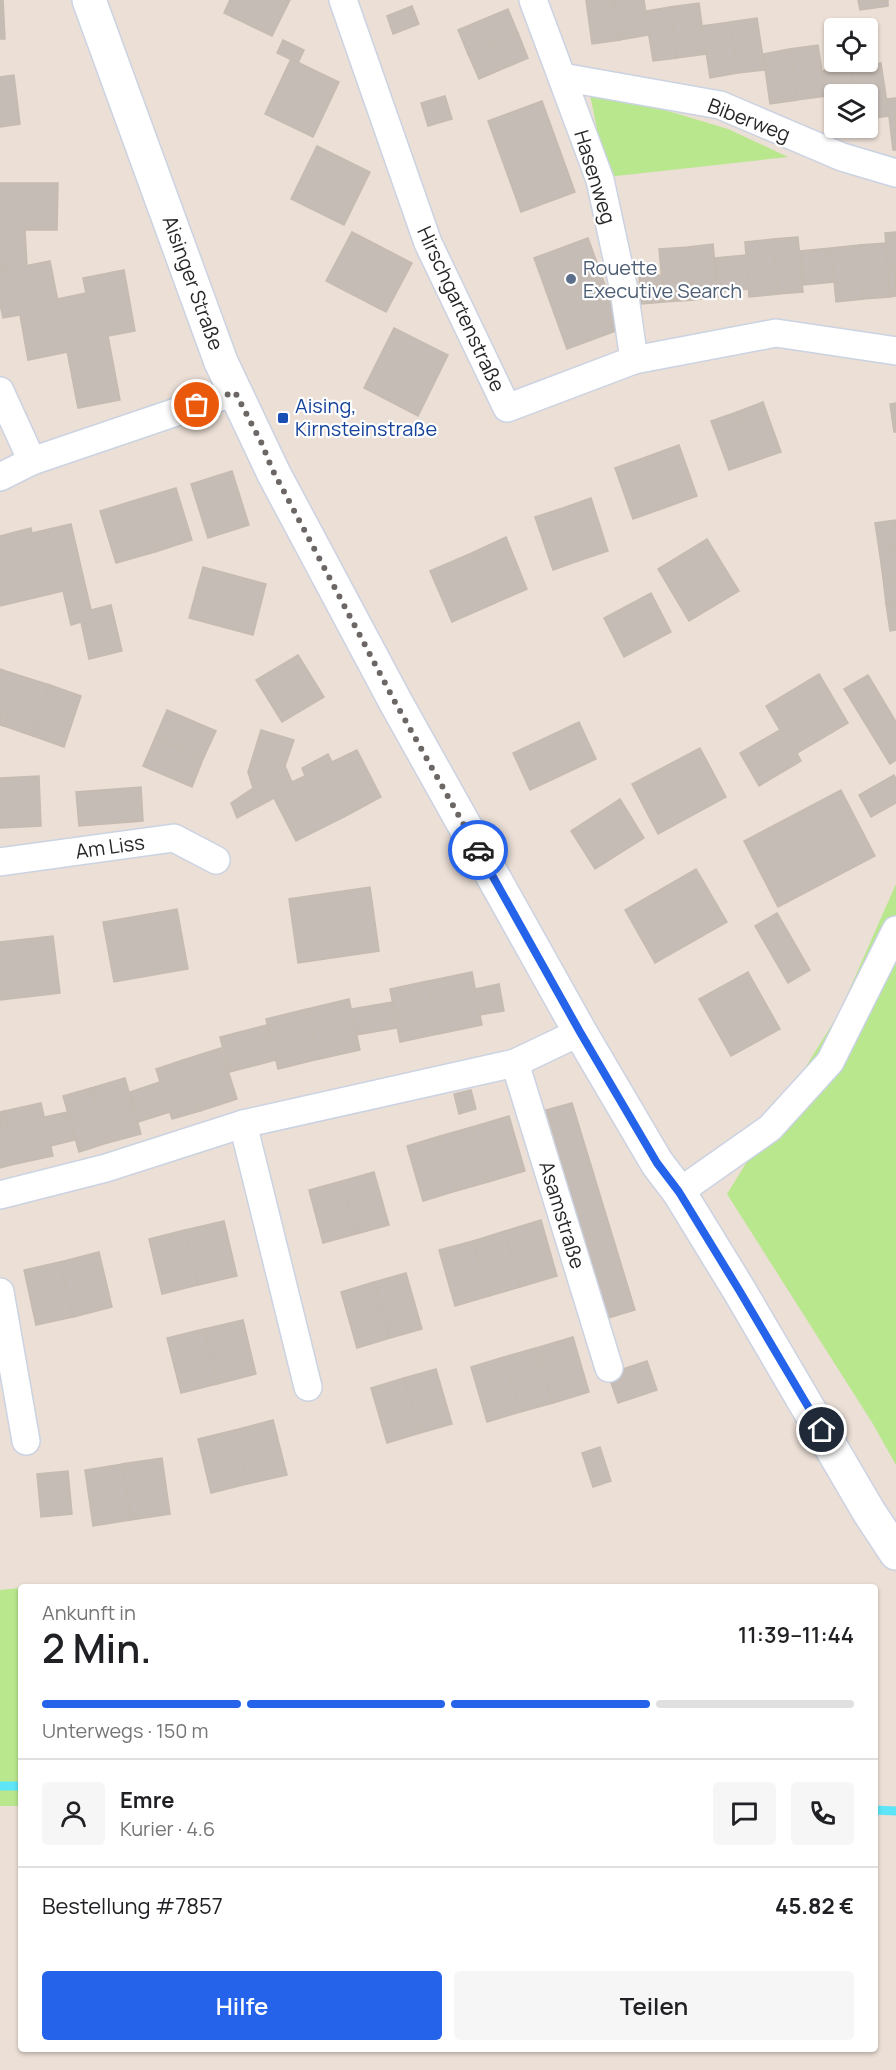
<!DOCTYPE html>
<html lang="de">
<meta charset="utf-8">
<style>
body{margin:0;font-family:Manrope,sans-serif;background:#f6f6f6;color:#202124;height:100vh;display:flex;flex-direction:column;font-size:22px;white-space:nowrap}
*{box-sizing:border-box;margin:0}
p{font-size:20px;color:#757577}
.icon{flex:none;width:33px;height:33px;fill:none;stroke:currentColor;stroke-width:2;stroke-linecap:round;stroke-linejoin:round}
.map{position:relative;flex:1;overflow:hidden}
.details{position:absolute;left:18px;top:1584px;width:860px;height:468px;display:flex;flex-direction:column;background:#fff;border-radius:6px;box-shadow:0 2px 4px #0004}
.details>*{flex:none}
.controls{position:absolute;left:824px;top:18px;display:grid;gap:12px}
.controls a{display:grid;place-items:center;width:54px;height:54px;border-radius:6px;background:#fff;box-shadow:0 2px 4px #0004;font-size:30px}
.pin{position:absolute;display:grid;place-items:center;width:51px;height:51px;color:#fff;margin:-26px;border:3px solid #fff;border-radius:50%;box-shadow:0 2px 6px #0007}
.courier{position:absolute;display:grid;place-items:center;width:60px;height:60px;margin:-30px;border:4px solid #2563eb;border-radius:50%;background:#fff;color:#222;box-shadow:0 2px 8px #0007}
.head em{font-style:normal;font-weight:600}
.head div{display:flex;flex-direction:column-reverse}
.head{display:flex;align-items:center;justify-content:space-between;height:102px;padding:0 24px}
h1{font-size:39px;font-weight:600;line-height:45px}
.bar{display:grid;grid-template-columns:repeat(4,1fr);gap:9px 6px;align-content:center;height:72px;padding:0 24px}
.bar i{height:8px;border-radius:4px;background:#e0e0e0}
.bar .current{background:#2563eb}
.bar p{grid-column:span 4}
.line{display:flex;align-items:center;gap:15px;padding:0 24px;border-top:2px solid #e0e0e0}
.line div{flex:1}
.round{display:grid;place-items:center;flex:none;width:63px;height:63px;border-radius:6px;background:#f6f6f6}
.cta{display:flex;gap:12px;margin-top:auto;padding:12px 24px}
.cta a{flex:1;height:69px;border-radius:6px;background:#2563eb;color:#fff;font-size:24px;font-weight:600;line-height:69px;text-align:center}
.cta a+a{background:#f6f6f6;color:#202124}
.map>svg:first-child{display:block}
.green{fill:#b9e78d}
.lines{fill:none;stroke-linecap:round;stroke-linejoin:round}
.stream{stroke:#5ee5f8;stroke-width:9}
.building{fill:#c6bcb6;stroke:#c6bbb0;stroke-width:1.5}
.minor-casing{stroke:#cbd3e2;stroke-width:30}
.secondary-casing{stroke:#cbd3e2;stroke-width:36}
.minor{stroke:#fff;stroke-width:27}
.secondary{stroke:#fff;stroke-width:33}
.done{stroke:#6c6764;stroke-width:6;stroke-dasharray:0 10.8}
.route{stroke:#2563eb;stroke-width:8}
.service-dot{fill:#5c6f8a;stroke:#fff;stroke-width:2}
.transit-dot{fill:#1a4fb4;stroke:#fff;stroke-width:2}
.labels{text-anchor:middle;stroke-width:4.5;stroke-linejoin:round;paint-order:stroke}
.street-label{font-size:20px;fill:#272727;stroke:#fff}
.service-label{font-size:20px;fill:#4e5e75;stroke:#fff;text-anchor:start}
.transit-label{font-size:20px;fill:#164399;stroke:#fff;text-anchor:start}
</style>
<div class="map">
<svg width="896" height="2070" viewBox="0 0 896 2070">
<rect width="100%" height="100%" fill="#ebdfd6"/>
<g class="green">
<polygon points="590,95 655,107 728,129 788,157 607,177"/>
<polygon points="896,884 896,1465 873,1424 727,1194 839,1013"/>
<polygon points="21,1588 21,1806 0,1806 0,1590"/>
</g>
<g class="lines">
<g class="stream">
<polyline points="0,1786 21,1786"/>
<polyline points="874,1810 896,1811"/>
</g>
</g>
<g class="building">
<polygon points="0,0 3,0 5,39 0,39"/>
<polygon points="230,0 290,0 272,36 224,13"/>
<polygon points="586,0 614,0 620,40 592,44"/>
<polygon points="614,0 644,0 649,35 620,40"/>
<polygon points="858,0 888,0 888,6 860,10"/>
<polygon points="699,3 706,54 677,58 670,7"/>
<polygon points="412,6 419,24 393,34 387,16"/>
<polygon points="670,7 677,58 653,61 645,11"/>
<polygon points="508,9 518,33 468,54 458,30"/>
<polygon points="757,18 765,70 738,73 730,22"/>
<polygon points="730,22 738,73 710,78 702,26"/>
<polygon points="518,33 528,58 479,79 468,54"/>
<polygon points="283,40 304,50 298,63 277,53"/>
<polygon points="818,45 826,96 797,100 790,49"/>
<polygon points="790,49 797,100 770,104 763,54"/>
<polygon points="291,59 339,82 313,137 265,114"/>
<polygon points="881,63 889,116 867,119 867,94 854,94 850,67"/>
<polygon points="850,67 854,94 834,94 834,124 830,125 822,71"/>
<polygon points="14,75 20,124 0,127 0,77"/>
<polygon points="445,96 452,119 428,126 421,103"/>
<polygon points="896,98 896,150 893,150 887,99"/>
<polygon points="542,101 575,192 521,212 488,121"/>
<polygon points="317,146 370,172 344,225 291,199"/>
<polygon points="0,183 58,183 57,230 25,230 27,266 0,271"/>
<polygon points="352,232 412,263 386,312 326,281"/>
<polygon points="896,232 896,296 890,297 885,233"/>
<polygon points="798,237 803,292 778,294 773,239"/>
<polygon points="588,238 621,329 567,349 534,258"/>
<polygon points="773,239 778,294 749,297 745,242"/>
<polygon points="886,243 890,297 863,299 859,245"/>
<polygon points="713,244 718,297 694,300 689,247"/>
<polygon points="859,245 863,299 836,302 831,248"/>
<polygon points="689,247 694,300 664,302 659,249"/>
<polygon points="831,248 834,282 803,285 800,251"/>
<polygon points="746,255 749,289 718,292 715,258"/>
<polygon points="50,261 68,352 28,360 20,315 3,318 0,304 0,271"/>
<polygon points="124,270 135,331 108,336 120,400 78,408 57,299 86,293 83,278"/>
<polygon points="661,275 664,302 641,304 639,277"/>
<polygon points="394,328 448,355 418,416 364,388"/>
<polygon points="763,402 781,452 755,461 737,412"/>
<polygon points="896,403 896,432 894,432 890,404"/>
<polygon points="737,412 755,461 729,470 711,421"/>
<polygon points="679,445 697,496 664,508 646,457"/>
<polygon points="646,457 664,508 633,519 615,468"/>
<polygon points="232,471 249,525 208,538 191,484"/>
<polygon points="176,488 192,540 155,552 139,499"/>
<polygon points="591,498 608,551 578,561 560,509"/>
<polygon points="139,499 155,552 116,563 100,511"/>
<polygon points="560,509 578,561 553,570 535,517"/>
<polygon points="896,520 896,546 879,549 875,523"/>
<polygon points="71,524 91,610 111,605 122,651 89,659 81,622 71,625 63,591 0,606 0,536 31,528 32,533"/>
<polygon points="506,537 527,589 495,603 474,552"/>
<polygon points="707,539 739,591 689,621 658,569"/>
<polygon points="896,546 896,576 883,578 879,549"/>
<polygon points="474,552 495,603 452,622 430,571"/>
<polygon points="203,567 266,584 253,635 189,618"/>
<polygon points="896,576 896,603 886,604 883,578"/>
<polygon points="651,593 671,632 624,657 604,618"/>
<polygon points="896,603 896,630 890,631 886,604"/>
<polygon points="298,655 324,697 282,722 256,680"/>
<polygon points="0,669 21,676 4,726 0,725"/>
<polygon points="819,674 848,723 797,753 801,761 759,786 740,753 780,730 766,706"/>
<polygon points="868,675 896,722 896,760 890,764 844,689"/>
<polygon points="21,676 50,685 33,736 4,726"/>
<polygon points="50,685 81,696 64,747 33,736"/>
<polygon points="167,710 216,731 203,759 155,738"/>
<polygon points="579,722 596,759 530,790 513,753"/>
<polygon points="261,730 294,740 285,766 292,782 305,776 302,768 315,761 344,817 296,841 274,798 237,818 231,803 253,788 248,772"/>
<polygon points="155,738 203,759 192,787 143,766"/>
<polygon points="700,748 726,797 658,834 632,784"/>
<polygon points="357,750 381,797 344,817 315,761 328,754 332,762"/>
<polygon points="894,775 896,779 896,803 871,817 859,795"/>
<polygon points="39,776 41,826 0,828 0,778"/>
<polygon points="141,787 143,821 79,826 76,792"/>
<polygon points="841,790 875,856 778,907 744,841"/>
<polygon points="620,799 644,838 595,869 571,831"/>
<polygon points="696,869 727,922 655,963 625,910"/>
<polygon points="370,887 379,951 298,963 289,899"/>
<polygon points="177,909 188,969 114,982 103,922"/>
<polygon points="777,913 810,970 788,983 755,926"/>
<polygon points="53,936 60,993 0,1000 0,942"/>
<polygon points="472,972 482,1025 438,1034 428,981"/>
<polygon points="748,972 780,1029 731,1056 699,999"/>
<polygon points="428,981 438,1034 400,1042 390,989"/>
<polygon points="499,984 504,1011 480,1015 475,989"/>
<polygon points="349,999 360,1050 319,1059 307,1009"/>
<polygon points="392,1002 397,1028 357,1035 351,1009"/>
<polygon points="307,1009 319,1059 278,1069 266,1019"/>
<polygon points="267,1025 276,1060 229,1072 220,1037"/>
<polygon points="221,1048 237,1099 200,1111 183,1060"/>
<polygon points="183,1060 200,1111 172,1119 156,1069"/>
<polygon points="125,1078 141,1134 107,1143 91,1088"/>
<polygon points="160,1082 170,1112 138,1122 130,1092"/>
<polygon points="91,1088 107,1143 79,1152 63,1096"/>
<polygon points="471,1090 476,1109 459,1114 454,1094"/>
<polygon points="41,1103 53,1156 15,1164 4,1111"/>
<polygon points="572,1103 635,1310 608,1318 546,1110"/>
<polygon points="4,1111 15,1164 0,1168 0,1112"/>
<polygon points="68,1112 75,1140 50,1146 44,1117"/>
<polygon points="509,1116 525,1171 488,1182 472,1127"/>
<polygon points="472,1127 488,1182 456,1191 440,1136"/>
<polygon points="440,1136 456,1191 423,1201 407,1146"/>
<polygon points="374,1172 389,1225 356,1234 342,1181"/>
<polygon points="342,1181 356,1234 323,1243 309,1190"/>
<polygon points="541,1220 557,1276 520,1287 505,1231"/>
<polygon points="224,1221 237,1276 198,1285 185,1230"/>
<polygon points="185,1230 198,1285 162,1294 149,1239"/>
<polygon points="505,1231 520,1287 489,1296 473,1241"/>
<polygon points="473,1241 489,1296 455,1306 439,1250"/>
<polygon points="99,1252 112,1307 73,1317 60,1262"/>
<polygon points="60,1262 73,1317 36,1325 24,1270"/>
<polygon points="406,1273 422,1329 390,1338 374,1282"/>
<polygon points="374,1282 390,1338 357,1348 341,1292"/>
<polygon points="243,1320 256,1374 217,1384 204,1329"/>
<polygon points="204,1329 217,1384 181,1393 167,1338"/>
<polygon points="573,1337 589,1392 553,1403 536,1348"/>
<polygon points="536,1348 553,1403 520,1412 504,1357"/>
<polygon points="504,1357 520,1412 487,1422 471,1367"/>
<polygon points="647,1361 657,1390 618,1403 608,1374"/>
<polygon points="436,1369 452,1424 420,1433 404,1378"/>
<polygon points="404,1378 420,1433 387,1443 371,1388"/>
<polygon points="273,1420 287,1475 247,1484 235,1430"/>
<polygon points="235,1430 247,1484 211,1493 198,1439"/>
<polygon points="600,1447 611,1481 593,1487 582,1453"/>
<polygon points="162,1458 170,1514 131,1520 122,1464"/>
<polygon points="122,1464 131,1520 93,1526 85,1470"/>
<polygon points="68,1471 72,1514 41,1517 37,1474"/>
</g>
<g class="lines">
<defs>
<g id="minor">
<polyline points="343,0 428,243 507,408 634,360 776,333 896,351"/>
<polyline points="533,0 600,180 624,290 634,360"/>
<polyline points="562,77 720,105 842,157 896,173"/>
<polyline points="0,391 32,461"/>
<polyline points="0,477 32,461 235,392"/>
<polyline points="0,862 174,838 216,860"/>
<polyline points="515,1063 609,1368"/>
<polyline points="243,1124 308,1387"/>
<polyline points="679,1192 770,1128 830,1062 896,930"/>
<polyline points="0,1195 106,1168 243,1124 515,1063 580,1032"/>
<polyline points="0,1292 26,1441"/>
</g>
<polyline id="secondary" points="89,0 221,362 274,474 395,701 580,1032 657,1163 679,1192 739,1290 869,1512 896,1553"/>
</defs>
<use href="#minor" class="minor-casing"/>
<use href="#secondary" class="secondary-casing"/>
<use href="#minor" class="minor"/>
<use href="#secondary" class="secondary"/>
</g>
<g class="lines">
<polyline class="done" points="197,405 235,392 262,444 272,469 318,556 395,702 478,850"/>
<polyline class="route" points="478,850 580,1032 657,1163 679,1192 739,1290 822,1430"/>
</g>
<circle class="service-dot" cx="571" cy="279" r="6"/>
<rect class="transit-dot" x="277" y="412" width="12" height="12" rx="3"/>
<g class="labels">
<g class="street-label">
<text transform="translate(749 120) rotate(21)" y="7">Biberweg</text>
<text transform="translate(595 177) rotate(73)" y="7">Hasenweg</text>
<text transform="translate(193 283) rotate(70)" y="7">Aisinger Straße</text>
<text transform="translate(461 309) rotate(65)" y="7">Hirschgartenstraße</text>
<text transform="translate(110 847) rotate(-8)" y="7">Am Liss</text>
<text transform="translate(562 1215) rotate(73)" y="7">Asamstraße</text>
</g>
<g class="service-label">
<text x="583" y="275">Rouette<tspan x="583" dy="23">Executive Search</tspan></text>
</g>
<g class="transit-label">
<text x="295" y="413">Aising,<tspan x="295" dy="23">Kirnsteinstraße</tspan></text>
</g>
</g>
</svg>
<div class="controls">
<a><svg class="icon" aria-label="locate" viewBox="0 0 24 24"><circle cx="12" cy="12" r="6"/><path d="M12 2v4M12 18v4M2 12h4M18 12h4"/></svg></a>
<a><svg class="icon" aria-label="layers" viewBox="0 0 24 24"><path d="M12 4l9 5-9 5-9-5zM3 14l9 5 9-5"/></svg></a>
</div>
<div class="pin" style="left:197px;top:405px;background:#ea580c"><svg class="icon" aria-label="bag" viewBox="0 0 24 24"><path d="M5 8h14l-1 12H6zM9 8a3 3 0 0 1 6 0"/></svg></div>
<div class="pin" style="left:822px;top:1430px;background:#1f2937"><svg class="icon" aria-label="home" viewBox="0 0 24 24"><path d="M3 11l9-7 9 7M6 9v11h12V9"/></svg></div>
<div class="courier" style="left:478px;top:850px"><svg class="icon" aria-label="car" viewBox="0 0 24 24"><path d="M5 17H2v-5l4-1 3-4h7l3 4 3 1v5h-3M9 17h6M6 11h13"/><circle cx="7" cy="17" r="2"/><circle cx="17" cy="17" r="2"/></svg></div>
<section class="details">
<div class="head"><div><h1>2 Min.</h1><p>Ankunft in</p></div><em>11:39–11:44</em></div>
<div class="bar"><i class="current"></i><i class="current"></i><i class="current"></i><i></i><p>Unterwegs · 150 m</p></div>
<div class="line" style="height:108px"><a class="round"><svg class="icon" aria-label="person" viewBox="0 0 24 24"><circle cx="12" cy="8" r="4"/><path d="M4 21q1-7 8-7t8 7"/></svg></a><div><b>Emre</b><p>Kurier · 4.6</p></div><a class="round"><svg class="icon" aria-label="chat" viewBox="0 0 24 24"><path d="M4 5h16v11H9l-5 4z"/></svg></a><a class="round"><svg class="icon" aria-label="phone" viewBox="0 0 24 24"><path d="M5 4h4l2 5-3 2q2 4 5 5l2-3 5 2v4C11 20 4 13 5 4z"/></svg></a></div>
<div class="line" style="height:78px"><div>Bestellung #7857</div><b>45.82 €</b></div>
<div class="cta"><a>Hilfe</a><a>Teilen</a></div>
</section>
</div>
